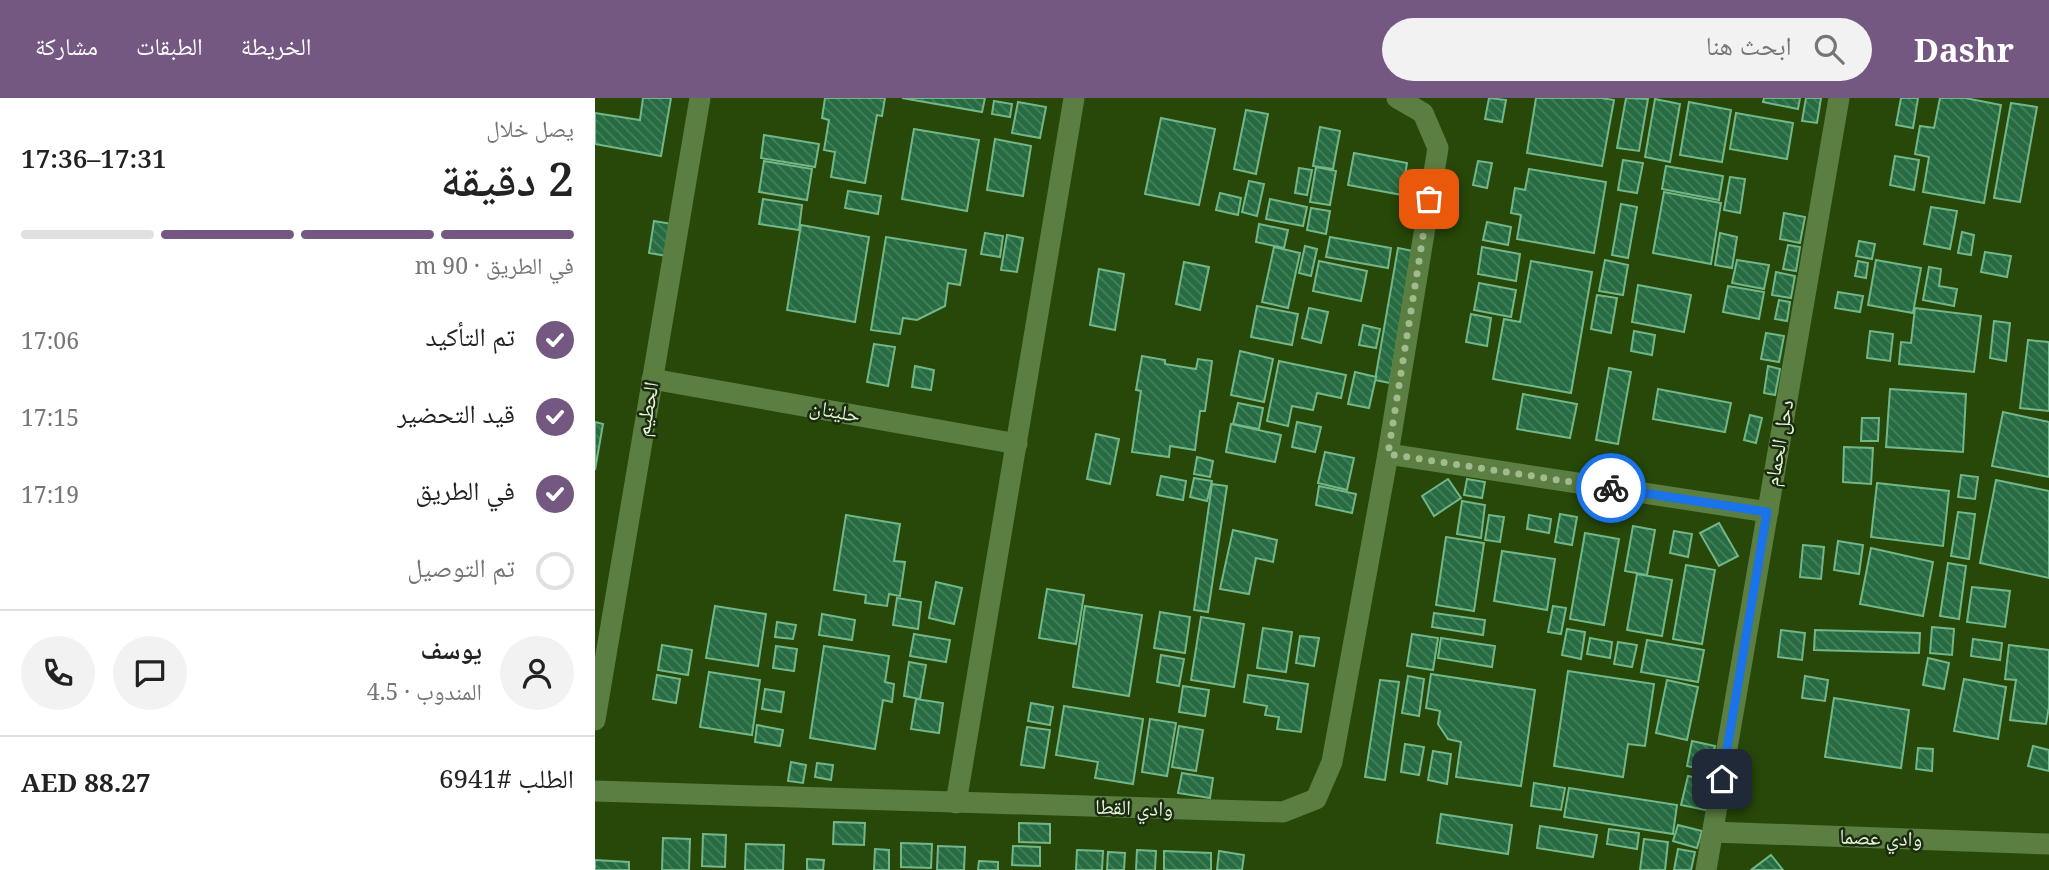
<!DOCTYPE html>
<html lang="ar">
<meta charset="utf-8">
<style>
body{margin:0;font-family:"Noto Serif","Noto Naskh Arabic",serif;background:#f2f2f2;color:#222;direction:rtl;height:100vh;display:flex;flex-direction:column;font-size:26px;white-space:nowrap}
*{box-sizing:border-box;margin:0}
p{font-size:23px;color:#767676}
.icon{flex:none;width:38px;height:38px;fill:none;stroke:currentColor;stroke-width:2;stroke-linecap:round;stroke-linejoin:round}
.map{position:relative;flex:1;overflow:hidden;direction:ltr}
.details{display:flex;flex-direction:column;background:#fff;width:595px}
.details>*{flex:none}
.pin{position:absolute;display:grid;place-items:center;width:60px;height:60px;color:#fff;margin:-30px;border-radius:14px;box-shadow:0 4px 10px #0006}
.courier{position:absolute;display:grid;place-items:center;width:70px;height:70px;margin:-35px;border:5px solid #1a73e8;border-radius:50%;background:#fff;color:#222;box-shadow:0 2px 9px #0007}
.head em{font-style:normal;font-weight:600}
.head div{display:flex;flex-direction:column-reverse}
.head{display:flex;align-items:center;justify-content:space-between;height:119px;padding:0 21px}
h1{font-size:46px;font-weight:600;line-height:52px}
.bar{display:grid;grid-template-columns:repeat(4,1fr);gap:10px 7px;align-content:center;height:84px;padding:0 21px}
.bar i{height:9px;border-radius:5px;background:#e0e0e0}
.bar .selected{background:#745882}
.bar p{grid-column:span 4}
.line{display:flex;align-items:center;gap:18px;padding:0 21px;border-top:2px solid #e0e0e0}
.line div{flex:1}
.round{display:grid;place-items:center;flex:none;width:74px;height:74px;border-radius:37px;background:#f2f2f2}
ol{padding:0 21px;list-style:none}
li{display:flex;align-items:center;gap:21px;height:77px}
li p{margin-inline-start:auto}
li .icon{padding:7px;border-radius:50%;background:#745882;color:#fff;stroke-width:4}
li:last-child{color:#767676}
li i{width:38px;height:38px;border:4px solid #e0e0e0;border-radius:50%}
header{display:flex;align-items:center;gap:42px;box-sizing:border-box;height:98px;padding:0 35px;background:#745882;color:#fff}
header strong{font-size:33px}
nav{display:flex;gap:38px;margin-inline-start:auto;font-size:24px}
.search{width:490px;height:63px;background:#f2f2f2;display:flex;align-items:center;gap:18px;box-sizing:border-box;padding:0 24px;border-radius:38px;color:#767676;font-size:26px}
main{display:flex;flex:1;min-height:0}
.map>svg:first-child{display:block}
.building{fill:url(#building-back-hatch);stroke:#73b789;stroke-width:2}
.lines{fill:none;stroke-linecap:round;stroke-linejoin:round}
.minor{stroke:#5b7f42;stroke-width:21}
.done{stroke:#a1ba8e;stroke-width:7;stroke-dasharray:0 12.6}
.route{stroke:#1a73e8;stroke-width:9}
.labels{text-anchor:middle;stroke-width:5;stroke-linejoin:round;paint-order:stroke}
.street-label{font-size:21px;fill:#e3f7d6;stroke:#1b2a10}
</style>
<header>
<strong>Dashr</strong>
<div class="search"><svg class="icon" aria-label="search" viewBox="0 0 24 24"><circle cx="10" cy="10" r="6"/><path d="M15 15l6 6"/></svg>ابحث هنا</div>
<nav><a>الخريطة</a><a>الطبقات</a><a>مشاركة</a></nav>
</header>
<main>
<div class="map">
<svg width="1454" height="772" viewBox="0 0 1454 772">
<defs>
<pattern id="building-back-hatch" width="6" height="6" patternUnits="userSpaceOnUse" patternTransform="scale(1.75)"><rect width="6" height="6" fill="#266b41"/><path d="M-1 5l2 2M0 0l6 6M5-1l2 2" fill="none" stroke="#45815c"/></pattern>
</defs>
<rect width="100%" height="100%" fill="#274808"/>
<g class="building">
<polygon points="48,0 76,0 66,58 0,46 0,15 45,22"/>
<polygon points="230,0 290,0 287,18 282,17 270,85 236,79 240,54 229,52 234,22 227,20"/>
<polygon points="307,0 390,0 387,14"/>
<polygon points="894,0 911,2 907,24 890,21"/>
<polygon points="941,0 1006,0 1019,2 1007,68 932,55"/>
<polygon points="1031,0 1053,1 1044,53 1022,50"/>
<polygon points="1169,0 1205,0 1203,11 1168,4"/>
<polygon points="1211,0 1226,0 1222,25 1207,23"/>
<polygon points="1306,0 1323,0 1318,30 1301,27"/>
<polygon points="1345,0 1370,0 1406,7 1389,105 1328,94 1334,59 1320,56 1325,28 1339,30"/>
<polygon points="1060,1 1085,6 1075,64 1050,59"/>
<polygon points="399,3 417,6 415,19 397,16"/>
<polygon points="423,4 451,9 445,40 417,35"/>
<polygon points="1094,4 1136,12 1127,64 1085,57"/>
<polygon points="1416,5 1442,9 1425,104 1399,100"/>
<polygon points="651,12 673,16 661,76 639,71"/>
<polygon points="1141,15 1198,25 1192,61 1135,51"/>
<polygon points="566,20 620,31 604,107 550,96"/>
<polygon points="725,29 745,33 738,71 718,68"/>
<polygon points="319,31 384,42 372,113 307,101"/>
<polygon points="169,37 224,46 220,69 166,60"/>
<polygon points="400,41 436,48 428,98 392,92"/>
<polygon points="759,55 812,65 807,97 753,87"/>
<polygon points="1300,58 1324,62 1319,92 1295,87"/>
<polygon points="1028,62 1048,65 1042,95 1023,92"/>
<polygon points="169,63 217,71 212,102 164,94"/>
<polygon points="883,63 897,65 892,90 878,87"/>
<polygon points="1071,68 1128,78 1124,102 1067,91"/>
<polygon points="721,69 741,73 735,107 715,104"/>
<polygon points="704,70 717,72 712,97 700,95"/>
<polygon points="934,71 1011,84 999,155 922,141 926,117 916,115 920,90 930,92"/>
<polygon points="1135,79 1150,81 1145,115 1129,112"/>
<polygon points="654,83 669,86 662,118 647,114"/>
<polygon points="253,93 286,98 283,116 250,110"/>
<polygon points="1069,94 1126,105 1116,166 1058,155"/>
<polygon points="625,95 646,100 643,117 621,112"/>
<polygon points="168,101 207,107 204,132 164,126"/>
<polygon points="675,101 712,109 708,128 671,121"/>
<polygon points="1026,106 1042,109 1033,160 1017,157"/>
<polygon points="1336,109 1362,113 1355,151 1329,146"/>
<polygon points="716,110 735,113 731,136 712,132"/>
<polygon points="1189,115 1210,119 1205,145 1185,141"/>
<polygon points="59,123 77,126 72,158 54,155"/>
<polygon points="892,124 916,129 913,147 888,142"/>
<polygon points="664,126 693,132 689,150 661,144"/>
<polygon points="206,127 274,139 260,224 192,212"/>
<polygon points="1367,134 1379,137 1376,157 1363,155"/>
<polygon points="390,135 408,138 405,159 386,156"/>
<polygon points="1125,135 1142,139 1137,170 1120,167"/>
<polygon points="412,137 428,140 422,174 406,172"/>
<polygon points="291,139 371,152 365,187 353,185 350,208 322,222 308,220 305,236 276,232"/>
<polygon points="735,139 796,150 793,170 731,159"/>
<polygon points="1264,143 1280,146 1277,161 1261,158"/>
<polygon points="1193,147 1205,149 1201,173 1188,171"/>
<polygon points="710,148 722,151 716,178 704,175"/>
<polygon points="679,149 705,155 693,210 667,204"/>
<polygon points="887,149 925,156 921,183 883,176"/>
<polygon points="803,150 818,153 795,285 780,282"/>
<polygon points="1390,154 1416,158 1412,179 1386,174"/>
<polygon points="1010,162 1033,167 1028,197 1004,193"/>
<polygon points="1142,162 1174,167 1169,191 1137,185"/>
<polygon points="1281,162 1326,170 1318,215 1273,207"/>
<polygon points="724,163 772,173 766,203 718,193"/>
<polygon points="936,163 997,174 976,295 898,281 909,221 925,224"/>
<polygon points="1263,163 1273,165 1271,180 1260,178"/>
<polygon points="589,164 614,169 605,212 581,206"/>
<polygon points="1334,169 1346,171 1344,188 1362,191 1359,208 1328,202"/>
<polygon points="504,171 529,176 520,232 495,227"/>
<polygon points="1181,174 1200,178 1196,200 1177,197"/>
<polygon points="884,185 921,192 916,219 879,212"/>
<polygon points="1043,187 1096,197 1089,234 1037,224"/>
<polygon points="1133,188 1169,194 1164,221 1128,214"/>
<polygon points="1243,194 1268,198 1265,214 1240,210"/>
<polygon points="1002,197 1022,200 1016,235 996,231"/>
<polygon points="1184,202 1195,204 1192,223 1180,221"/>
<polygon points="662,208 703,216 697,247 656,239"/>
<polygon points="714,210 733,214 726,245 707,240"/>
<polygon points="1320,210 1386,218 1379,274 1304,266 1306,244 1316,245"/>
<polygon points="876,216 896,220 892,248 871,244"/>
<polygon points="1399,223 1415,225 1411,263 1395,260"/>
<polygon points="768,227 785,231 781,250 764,247"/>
<polygon points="1039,233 1060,237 1057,257 1036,253"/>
<polygon points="1275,233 1298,236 1295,263 1272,260"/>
<polygon points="1171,235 1189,238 1184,264 1166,261"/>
<polygon points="1433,242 1454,244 1454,313 1425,310"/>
<polygon points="279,246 300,249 293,288 272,284"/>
<polygon points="645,253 678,261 669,304 636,297"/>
<polygon points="547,258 570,262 570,266 601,271 603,261 617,263 610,313 605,313 600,352 575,348 574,359 537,354 546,293 541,292"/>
<polygon points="684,263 751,277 746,300 722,295 718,312 697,308 693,328 672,323"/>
<polygon points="320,268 339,272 336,292 317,289"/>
<polygon points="1173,268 1185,271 1180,297 1169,295"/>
<polygon points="1014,270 1036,274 1023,346 1001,342"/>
<polygon points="760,274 781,279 774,310 753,306"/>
<polygon points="1063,291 1136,305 1130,334 1058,321"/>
<polygon points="1295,291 1371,296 1368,354 1291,349"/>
<polygon points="928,296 982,306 975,340 922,331"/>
<polygon points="643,305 668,310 664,331 638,326"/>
<polygon points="1408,314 1454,324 1454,379 1397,368"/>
<polygon points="1155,317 1167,320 1161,345 1149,342"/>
<polygon points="1267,320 1284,320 1283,343 1266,343"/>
<polygon points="0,324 8,326 0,372"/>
<polygon points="702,324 726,329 720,354 697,349"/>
<polygon points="636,326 686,337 680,364 631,354"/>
<polygon points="501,336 524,341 515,386 492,381"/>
<polygon points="1249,349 1278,350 1276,386 1248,384"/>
<polygon points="730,354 759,360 752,392 723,385"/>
<polygon points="602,359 618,363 615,379 599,376"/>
<polygon points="1366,377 1383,379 1380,401 1363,399"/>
<polygon points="566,378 591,383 588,402 562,397"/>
<polygon points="599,380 617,383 612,403 595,399"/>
<polygon points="853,381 866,400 839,418 827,398"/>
<polygon points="872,381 890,384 887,400 869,397"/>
<polygon points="1401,382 1454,393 1454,480 1385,465"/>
<polygon points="1282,385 1354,393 1348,448 1276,439"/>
<polygon points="617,386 632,388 613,514 599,512"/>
<polygon points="724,388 761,396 757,415 721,407"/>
<polygon points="867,403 890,407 886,440 862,436"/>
<polygon points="1363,414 1380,416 1374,461 1356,458"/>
<polygon points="965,416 982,419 977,447 960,444"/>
<polygon points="251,417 305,426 299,463 310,464 305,498 294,496 292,508 270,505 271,497 239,492"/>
<polygon points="894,417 909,419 905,444 890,442"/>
<polygon points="934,417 956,421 954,435 932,431"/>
<polygon points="1124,425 1143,458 1124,468 1105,435"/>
<polygon points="1038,428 1060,432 1052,477 1030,473"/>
<polygon points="638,432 682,442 678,464 661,460 654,496 625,491"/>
<polygon points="1079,433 1097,436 1093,459 1075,455"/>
<polygon points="990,435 1024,441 1009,527 975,521"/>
<polygon points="851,439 889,445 879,513 841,507"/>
<polygon points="1243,443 1268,447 1264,476 1239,472"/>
<polygon points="1208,447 1229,449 1226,481 1205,479"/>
<polygon points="1276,450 1338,464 1328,518 1265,506"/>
<polygon points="907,453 960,461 952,512 899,503"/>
<polygon points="1353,465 1371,468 1364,521 1345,518"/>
<polygon points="1091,467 1120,472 1107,546 1078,541"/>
<polygon points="1042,476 1077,482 1067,538 1032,532"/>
<polygon points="341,484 367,490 359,526 334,520"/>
<polygon points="1377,489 1415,493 1410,529 1372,524"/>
<polygon points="452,491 489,497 481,546 444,540"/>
<polygon points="302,500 326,504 323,531 298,527"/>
<polygon points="120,508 171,516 163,568 111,560"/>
<polygon points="490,508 547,517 534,598 478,589"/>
<polygon points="958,508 971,510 966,536 953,534"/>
<polygon points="565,514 595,519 590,555 559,550"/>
<polygon points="839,515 890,522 888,537 837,529"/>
<polygon points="227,516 260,522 257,542 224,537"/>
<polygon points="606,519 649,526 639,589 596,582"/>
<polygon points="182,524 201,527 198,541 180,539"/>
<polygon points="1337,529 1359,531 1357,557 1335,555"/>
<polygon points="668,530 697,534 691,574 662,570"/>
<polygon points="972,531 990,534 986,561 967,557"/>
<polygon points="1186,532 1210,535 1207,562 1183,559"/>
<polygon points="1220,532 1325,535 1324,555 1219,552"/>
<polygon points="319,536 355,542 351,564 315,558"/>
<polygon points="817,536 843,540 838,572 812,568"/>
<polygon points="705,538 724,540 719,568 701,565"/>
<polygon points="846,540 900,548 897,569 843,560"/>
<polygon points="995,540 1017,544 1015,560 992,556"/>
<polygon points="1378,541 1407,545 1405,562 1376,558"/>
<polygon points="1052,542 1109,552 1103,584 1046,574"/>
<polygon points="1023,544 1042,547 1037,569 1019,566"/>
<polygon points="67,547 97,552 93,577 63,572"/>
<polygon points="1414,547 1454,552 1454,609 1451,626 1415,622 1421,582 1410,581"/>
<polygon points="181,548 202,551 199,573 178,570"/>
<polygon points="229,548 294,558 290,584 299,586 297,604 288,602 280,651 215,640"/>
<polygon points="566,557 589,561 584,588 562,584"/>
<polygon points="1333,560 1354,565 1349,591 1328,587"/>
<polygon points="314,564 331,567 325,601 309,598"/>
<polygon points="973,573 1059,586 1050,648 1033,646 1028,679 959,668"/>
<polygon points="114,574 165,582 157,637 105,629"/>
<polygon points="836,576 940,592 926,688 861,679 866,644 853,641 843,626 845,613 831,610"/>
<polygon points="62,577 85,581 81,605 58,601"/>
<polygon points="653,577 713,586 706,634 682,631 684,619 670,617 672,608 649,604"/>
<polygon points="813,578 829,581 824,618 807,615"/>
<polygon points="1210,578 1233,582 1230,603 1207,600"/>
<polygon points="1369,581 1411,589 1403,641 1359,633"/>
<polygon points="785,582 804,584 790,682 770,679"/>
<polygon points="1072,582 1103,589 1092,642 1061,635"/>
<polygon points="588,588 614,592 610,618 584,614"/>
<polygon points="170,591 189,594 186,614 167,611"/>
<polygon points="1239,600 1314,612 1306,670 1230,659"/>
<polygon points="321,601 348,605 344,635 316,631"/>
<polygon points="436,605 458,609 455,627 433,623"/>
<polygon points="469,608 548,621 538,686 500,680 503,664 461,657"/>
<polygon points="555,621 581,625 572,678 547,674"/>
<polygon points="162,627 188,632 185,648 160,644"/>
<polygon points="584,628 608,632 601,673 577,669"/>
<polygon points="432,629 455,632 449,670 426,667"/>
<polygon points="1097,643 1120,648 1114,673 1092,668"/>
<polygon points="810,646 829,649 824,677 806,674"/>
<polygon points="1438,648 1454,652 1454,673 1433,668"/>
<polygon points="1323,650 1338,651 1337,673 1321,671"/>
<polygon points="838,653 856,656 852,686 833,682"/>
<polygon points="196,664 211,667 208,685 193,683"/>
<polygon points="222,665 238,667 236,682 220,679"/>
<polygon points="587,675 618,680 615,700 583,695"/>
<polygon points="1093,678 1116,683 1111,712 1086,707"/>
<polygon points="939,685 970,690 966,712 936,708"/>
<polygon points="974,690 1082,707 1078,736 969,719"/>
<polygon points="846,716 917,727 913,756 842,745"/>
<polygon points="239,724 270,725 269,747 238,746"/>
<polygon points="424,725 455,726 455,745 424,744"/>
<polygon points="1083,727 1107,733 1102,750 1078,743"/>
<polygon points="945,728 1002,737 998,759 942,750"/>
<polygon points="1014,731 1044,735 1042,751 1012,746"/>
<polygon points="108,736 131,737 130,769 107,768"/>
<polygon points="68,740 95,741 94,772 67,772"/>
<polygon points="1049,741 1073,744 1070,772 1045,772"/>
<polygon points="306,745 337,746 336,770 306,769"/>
<polygon points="151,746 189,747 188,772 150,772"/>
<polygon points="343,748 370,749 369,772 342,772"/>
<polygon points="418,748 445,749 445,768 417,767"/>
<polygon points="280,751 294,752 294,772 279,772"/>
<polygon points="1083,751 1100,754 1096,772 1079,772"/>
<polygon points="482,752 508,753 507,772 481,772"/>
<polygon points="542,752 561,753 560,772 541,772"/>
<polygon points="569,753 616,755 616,772 569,772"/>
<polygon points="624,753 649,757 647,772 622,772"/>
<polygon points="513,754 530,755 529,772 512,772"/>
<polygon points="1176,757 1188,772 1156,772"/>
<polygon points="212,761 229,762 228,772 212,772"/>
<polygon points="0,762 34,764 34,772 0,772"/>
<polygon points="384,763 403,764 403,772 383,772"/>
</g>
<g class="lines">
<g class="minor">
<polyline points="57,281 422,346"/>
<polyline points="793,356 1173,414"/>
<polyline points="0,622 105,0"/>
<polyline points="0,693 688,714 721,701 737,664 793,356 843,50 828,15 802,0"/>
<polyline points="361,705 479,0"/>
<polyline points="1118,734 1454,746"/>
<polyline points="1111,772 1244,0"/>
</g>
</g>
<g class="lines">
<polyline class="done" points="834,101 793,356 1016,390"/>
<polyline class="route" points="1016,390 1172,414 1127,681"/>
</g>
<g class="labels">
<g class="street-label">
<text transform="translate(52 311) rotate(-80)" y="7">الحطيم</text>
<text transform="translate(240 313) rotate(10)" y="7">حليتان</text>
<text transform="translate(1184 345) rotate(-80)" y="7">دحل الحمام</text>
<text transform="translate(539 710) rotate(2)" y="7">وادي القطا</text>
<text transform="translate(1286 740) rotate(2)" y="7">وادي عصما</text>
</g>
</g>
</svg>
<div class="pin" style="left:834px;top:101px;background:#ea580c"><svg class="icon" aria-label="bag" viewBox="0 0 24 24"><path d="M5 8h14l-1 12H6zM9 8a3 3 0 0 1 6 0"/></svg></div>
<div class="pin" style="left:1127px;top:681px;background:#1f2937"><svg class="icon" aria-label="home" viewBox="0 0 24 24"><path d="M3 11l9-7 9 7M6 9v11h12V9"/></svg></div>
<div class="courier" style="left:1016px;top:390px"><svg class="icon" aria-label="bike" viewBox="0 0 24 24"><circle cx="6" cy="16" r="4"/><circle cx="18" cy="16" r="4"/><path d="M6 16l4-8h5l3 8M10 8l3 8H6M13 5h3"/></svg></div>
</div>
<section class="details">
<div class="head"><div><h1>2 دقيقة</h1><p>يصل خلال</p></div><em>17:31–17:36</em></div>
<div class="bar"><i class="selected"></i><i class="selected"></i><i class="selected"></i><i></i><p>في الطريق · 90 m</p></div>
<ol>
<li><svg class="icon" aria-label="check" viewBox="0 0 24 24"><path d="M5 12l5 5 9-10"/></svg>تم التأكيد<p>17:06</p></li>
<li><svg class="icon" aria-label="check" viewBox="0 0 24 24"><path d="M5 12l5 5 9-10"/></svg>قيد التحضير<p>17:15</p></li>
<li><svg class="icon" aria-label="check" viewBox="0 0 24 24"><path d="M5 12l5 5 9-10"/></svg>في الطريق<p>17:19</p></li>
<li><i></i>تم التوصيل</li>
</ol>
<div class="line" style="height:126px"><a class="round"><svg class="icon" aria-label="person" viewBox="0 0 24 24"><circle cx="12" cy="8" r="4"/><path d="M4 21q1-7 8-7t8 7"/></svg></a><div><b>يوسف</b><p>المندوب · 4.5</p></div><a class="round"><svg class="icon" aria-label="chat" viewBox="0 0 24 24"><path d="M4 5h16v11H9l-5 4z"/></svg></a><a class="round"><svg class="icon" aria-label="phone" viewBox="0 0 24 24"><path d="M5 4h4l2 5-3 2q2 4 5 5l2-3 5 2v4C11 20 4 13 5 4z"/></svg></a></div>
<div class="line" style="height:91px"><div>الطلب #6941</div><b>AED 88.27</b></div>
</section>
</main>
